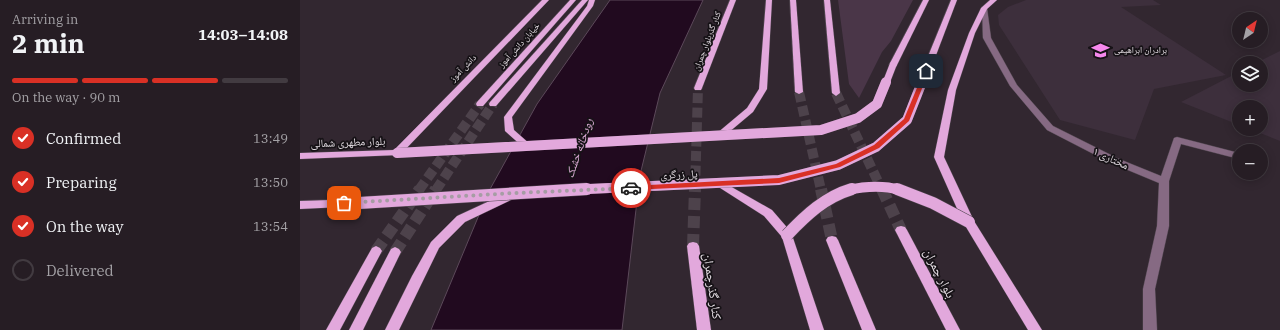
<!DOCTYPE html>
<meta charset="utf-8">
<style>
body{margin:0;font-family:"IBM Plex Serif","Noto Naskh Arabic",serif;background:#322a31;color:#f1f3f6;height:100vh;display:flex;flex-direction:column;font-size:15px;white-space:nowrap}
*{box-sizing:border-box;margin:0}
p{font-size:13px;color:#a4a2a6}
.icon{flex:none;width:22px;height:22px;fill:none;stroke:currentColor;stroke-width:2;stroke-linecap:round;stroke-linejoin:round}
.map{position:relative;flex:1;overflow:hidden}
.sheet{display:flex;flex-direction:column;background:#261d24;width:300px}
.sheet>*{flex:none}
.needle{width:26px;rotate:35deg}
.fabs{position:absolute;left:932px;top:12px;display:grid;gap:8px}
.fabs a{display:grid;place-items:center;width:36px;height:36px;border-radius:50%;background:#261d24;box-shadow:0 2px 10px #0003,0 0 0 1px #423b41;font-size:20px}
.pin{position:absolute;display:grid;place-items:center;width:34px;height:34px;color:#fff;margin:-17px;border-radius:8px;box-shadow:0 2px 6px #0006}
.courier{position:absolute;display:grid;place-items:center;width:40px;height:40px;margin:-20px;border:3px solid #d93025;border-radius:50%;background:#fff;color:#222;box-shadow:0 1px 5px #0007}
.headline em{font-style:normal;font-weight:700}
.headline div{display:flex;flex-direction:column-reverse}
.headline{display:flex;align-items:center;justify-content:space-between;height:68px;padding:0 12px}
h1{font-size:26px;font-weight:700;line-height:30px}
.bar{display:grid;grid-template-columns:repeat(4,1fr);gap:6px 4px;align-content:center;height:48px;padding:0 12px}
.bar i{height:5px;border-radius:3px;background:#423b41}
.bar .on{background:#d93025}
.bar p{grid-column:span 4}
ol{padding:0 12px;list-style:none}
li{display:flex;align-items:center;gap:12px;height:44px}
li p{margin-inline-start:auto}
li .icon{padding:4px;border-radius:50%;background:#d93025;color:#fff;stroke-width:4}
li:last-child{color:#a4a2a6}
li i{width:22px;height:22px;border:2px solid #423b41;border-radius:50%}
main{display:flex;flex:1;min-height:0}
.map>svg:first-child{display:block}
.built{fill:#3d2f3c}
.green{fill:#4a3648}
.water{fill:#210a1f;stroke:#5c495a}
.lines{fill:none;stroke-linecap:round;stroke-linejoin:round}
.major-tunnel-far1{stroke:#4d424b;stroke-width:10;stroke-dasharray:10 4.5;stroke-linecap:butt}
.major-tunnel{stroke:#4d424b;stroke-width:12;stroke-dasharray:12 6;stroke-linecap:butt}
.minor-casing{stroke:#4e444d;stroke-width:1}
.major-casing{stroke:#4e444d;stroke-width:1}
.minor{fill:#866a83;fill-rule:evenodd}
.major{fill:#e2a8dc;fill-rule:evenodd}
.major-bridge-far2-casing{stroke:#4e444d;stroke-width:8;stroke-linecap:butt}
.major-bridge-far1-casing{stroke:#4e444d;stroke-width:10;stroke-linecap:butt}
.major-bridge-casing{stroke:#4e444d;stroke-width:13;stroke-linecap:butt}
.major-bridge-far2{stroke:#e2a8dc;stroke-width:7}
.major-bridge-far1{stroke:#e2a8dc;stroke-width:10}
.major-bridge{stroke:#e2a8dc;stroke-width:12}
.route{fill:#d93025}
.done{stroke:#a69da4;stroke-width:4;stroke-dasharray:0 7.2}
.labels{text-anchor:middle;stroke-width:3.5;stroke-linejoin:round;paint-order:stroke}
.far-street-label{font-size:9px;fill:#e4dde3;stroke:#161216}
.far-poi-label{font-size:9px;fill:#e4dde3;stroke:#161216;text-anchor:start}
.street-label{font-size:11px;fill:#e4dde3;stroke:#161216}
.water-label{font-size:12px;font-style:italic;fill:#deacd8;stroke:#161216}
.near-street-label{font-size:13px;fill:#e4dde3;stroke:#161216}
</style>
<main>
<section class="sheet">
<div class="headline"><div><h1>2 min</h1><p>Arriving in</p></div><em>14:03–14:08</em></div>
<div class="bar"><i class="on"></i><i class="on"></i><i class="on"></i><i></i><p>On the way · 90 m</p></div>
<ol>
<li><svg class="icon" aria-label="check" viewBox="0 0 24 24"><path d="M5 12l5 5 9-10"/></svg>Confirmed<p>13:49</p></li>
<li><svg class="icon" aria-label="check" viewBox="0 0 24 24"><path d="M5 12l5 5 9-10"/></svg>Preparing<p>13:50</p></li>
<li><svg class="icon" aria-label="check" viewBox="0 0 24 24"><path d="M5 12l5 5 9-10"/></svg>On the way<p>13:54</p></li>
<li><i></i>Delivered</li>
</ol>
</section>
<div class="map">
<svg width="980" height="330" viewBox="0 0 980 330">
<rect width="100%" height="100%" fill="#322730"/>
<g class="built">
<polygon points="726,0 853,0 861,5 821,7 926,75 854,89 835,140 760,120 699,25 698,15 708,7"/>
<polygon points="980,51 980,141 950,129 961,129 961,107 939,107 939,125 881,102 939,72 939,85 961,85 961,63 956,63"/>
</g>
<polygon class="green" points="538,0 613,0 591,41 582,52 559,98 549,84"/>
<polygon class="water" points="310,0 403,0 360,93 340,175 322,330 131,330 189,191 237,104"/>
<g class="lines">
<g class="major-tunnel-far1">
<polyline points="499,92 521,190"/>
<polyline points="536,93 582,190"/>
<polyline points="119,190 180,104"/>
<polyline points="136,190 193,104"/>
<polyline points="395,190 398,88"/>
</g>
<g class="major-tunnel">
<polyline points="521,189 532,240"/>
<polyline points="582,189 601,230"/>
<polyline points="393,246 395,189"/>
<polyline points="76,251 120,189"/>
<polyline points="95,252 136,189"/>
</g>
<defs>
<polygon id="minor" points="682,7 687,8 691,38 717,85 753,126 819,159 861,176 874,138 877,137 939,153 939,159 881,144 869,181 869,226 855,289 857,330 843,330 843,289 857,226 859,183 811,163 747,130 710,86 683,38"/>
<g id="major">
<polygon points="242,0 249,0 100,155 0,159 0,153 94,150"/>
<polygon points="270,0 276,0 183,106 177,106 176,104 177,102"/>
<polygon points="282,0 288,0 196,106 190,106 189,104 190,102"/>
<polygon points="289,0 295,0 293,6 212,117 214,130 231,145 226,148 223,147 205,131 204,117 287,6"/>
<polygon points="430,0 436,0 402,88 401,90 395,90 394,88"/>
<polygon points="466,0 472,0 467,89 453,112 422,138 416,138 414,136 416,134 447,108 459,89"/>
<polygon points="490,0 496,0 503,92 499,94 495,92"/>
<polygon points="524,0 530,0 540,93 536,96 532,93"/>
<polygon points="623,0 629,0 597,65 596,67 590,67 589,65"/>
<polygon points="651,0 657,0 630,71 629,73 623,73 622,71"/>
<polygon points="690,0 697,0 687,9 675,33 656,90 644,157 674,221 742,330 728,330 663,222 634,157 648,90 669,33 681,8"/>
<polygon points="421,181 472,210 491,232 524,330 510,330 482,237 464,216 417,186 416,184"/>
<polygon points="211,191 215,192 216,195 215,198 165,222 139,248 99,330 85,330 112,276 131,242 157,216"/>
<polygon points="59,199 63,200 64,203 63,206 0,209 0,201"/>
<polygon points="601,226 605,227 607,230 660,330 646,330 595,230 597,227"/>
<polygon points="532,236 536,237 538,240 576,330 562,330 526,240 528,237"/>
<polygon points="393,242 397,243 399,246 411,330 397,330 387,246 389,243"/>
<polygon points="76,246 80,248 82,251 40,330 26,330 72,248"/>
<polygon points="95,247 99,249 101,252 63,330 49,330 91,249"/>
</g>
</defs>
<use href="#minor" class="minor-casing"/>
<use href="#major" class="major-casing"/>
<use href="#minor" class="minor"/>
<use href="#major" class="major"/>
<defs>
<g id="major-bridge-far2">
<polyline points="586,83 593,65"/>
<polyline points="621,83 626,71"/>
</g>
<g id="major-bridge-far1">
<polyline points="97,153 521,130 558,118 577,104 586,82"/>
<polyline points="267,190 479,180 538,165 576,147 607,120 622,82"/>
<path d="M548,190c18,-4 35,-5 52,0"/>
</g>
<g id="major-bridge">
<polyline points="597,189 633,203 669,222"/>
<polyline points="59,203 287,189"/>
<path d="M487,235c19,-20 38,-38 65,-46"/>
</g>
</defs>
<use href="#major-bridge-far2" class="major-bridge-far2-casing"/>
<use href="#major-bridge-far1" class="major-bridge-far1-casing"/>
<use href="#major-bridge" class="major-bridge-casing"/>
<use href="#major-bridge-far2" class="major-bridge-far2"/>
<use href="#major-bridge-far1" class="major-bridge-far1"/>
<use href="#major-bridge" class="major-bridge"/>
</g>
<polygon class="route" points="626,70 629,71 609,121 579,148 540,167 479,183 331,190 328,188 331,186 479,178 536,164 574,145 604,119 624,71"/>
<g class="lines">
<polyline class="done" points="44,203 215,193 331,188"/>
</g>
<defs>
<symbol id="school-bare" viewBox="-9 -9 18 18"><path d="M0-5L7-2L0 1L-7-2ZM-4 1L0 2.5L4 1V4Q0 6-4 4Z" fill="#f688ed" stroke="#161216" stroke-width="2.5" paint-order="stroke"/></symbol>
</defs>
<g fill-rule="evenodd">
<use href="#school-bare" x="788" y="38" width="25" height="25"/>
</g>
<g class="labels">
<g class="far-street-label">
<text transform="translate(407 41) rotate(-69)" y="3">کنار گذربلوار چمران</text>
<text transform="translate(219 45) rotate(-48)" y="3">خیابان دانش آموز</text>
<text transform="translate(163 68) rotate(-46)" y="3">دانش آموز</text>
</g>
<g class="far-poi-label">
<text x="814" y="53">برادران ابراهیمی</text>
</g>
<g class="street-label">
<text transform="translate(48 142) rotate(-2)" y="4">بلوار مطهرى شمالى</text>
<text transform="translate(811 158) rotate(25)" y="4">۱ مختاری</text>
<text transform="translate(379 174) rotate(-2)" y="4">پل زرگری</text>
</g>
<g class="water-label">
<text transform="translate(279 148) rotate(-71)" y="4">رودخانه خشک</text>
</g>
<g class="near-street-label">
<text transform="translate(640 273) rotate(63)" y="5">بلوار چمران</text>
<text transform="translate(413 286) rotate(82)" y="5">کنار گذرچمران</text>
</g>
</g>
</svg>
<div class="fabs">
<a><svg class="needle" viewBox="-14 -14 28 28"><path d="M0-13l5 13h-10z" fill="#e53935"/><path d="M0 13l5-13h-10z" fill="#a4a2a6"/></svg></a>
<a><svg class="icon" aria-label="layers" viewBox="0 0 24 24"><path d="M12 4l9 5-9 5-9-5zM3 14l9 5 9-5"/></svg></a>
<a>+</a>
<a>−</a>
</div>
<div class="pin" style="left:44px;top:203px;background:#ea580c"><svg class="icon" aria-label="bag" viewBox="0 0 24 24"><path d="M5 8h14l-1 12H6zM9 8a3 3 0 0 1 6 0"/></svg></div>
<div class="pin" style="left:626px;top:71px;background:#1f2937"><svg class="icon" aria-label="home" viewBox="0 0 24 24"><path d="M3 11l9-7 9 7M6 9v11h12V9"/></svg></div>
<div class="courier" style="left:331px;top:188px"><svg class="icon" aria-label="car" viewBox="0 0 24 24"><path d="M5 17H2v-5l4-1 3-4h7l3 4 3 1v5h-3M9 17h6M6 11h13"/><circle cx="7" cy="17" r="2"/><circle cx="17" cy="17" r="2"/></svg></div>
</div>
</main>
